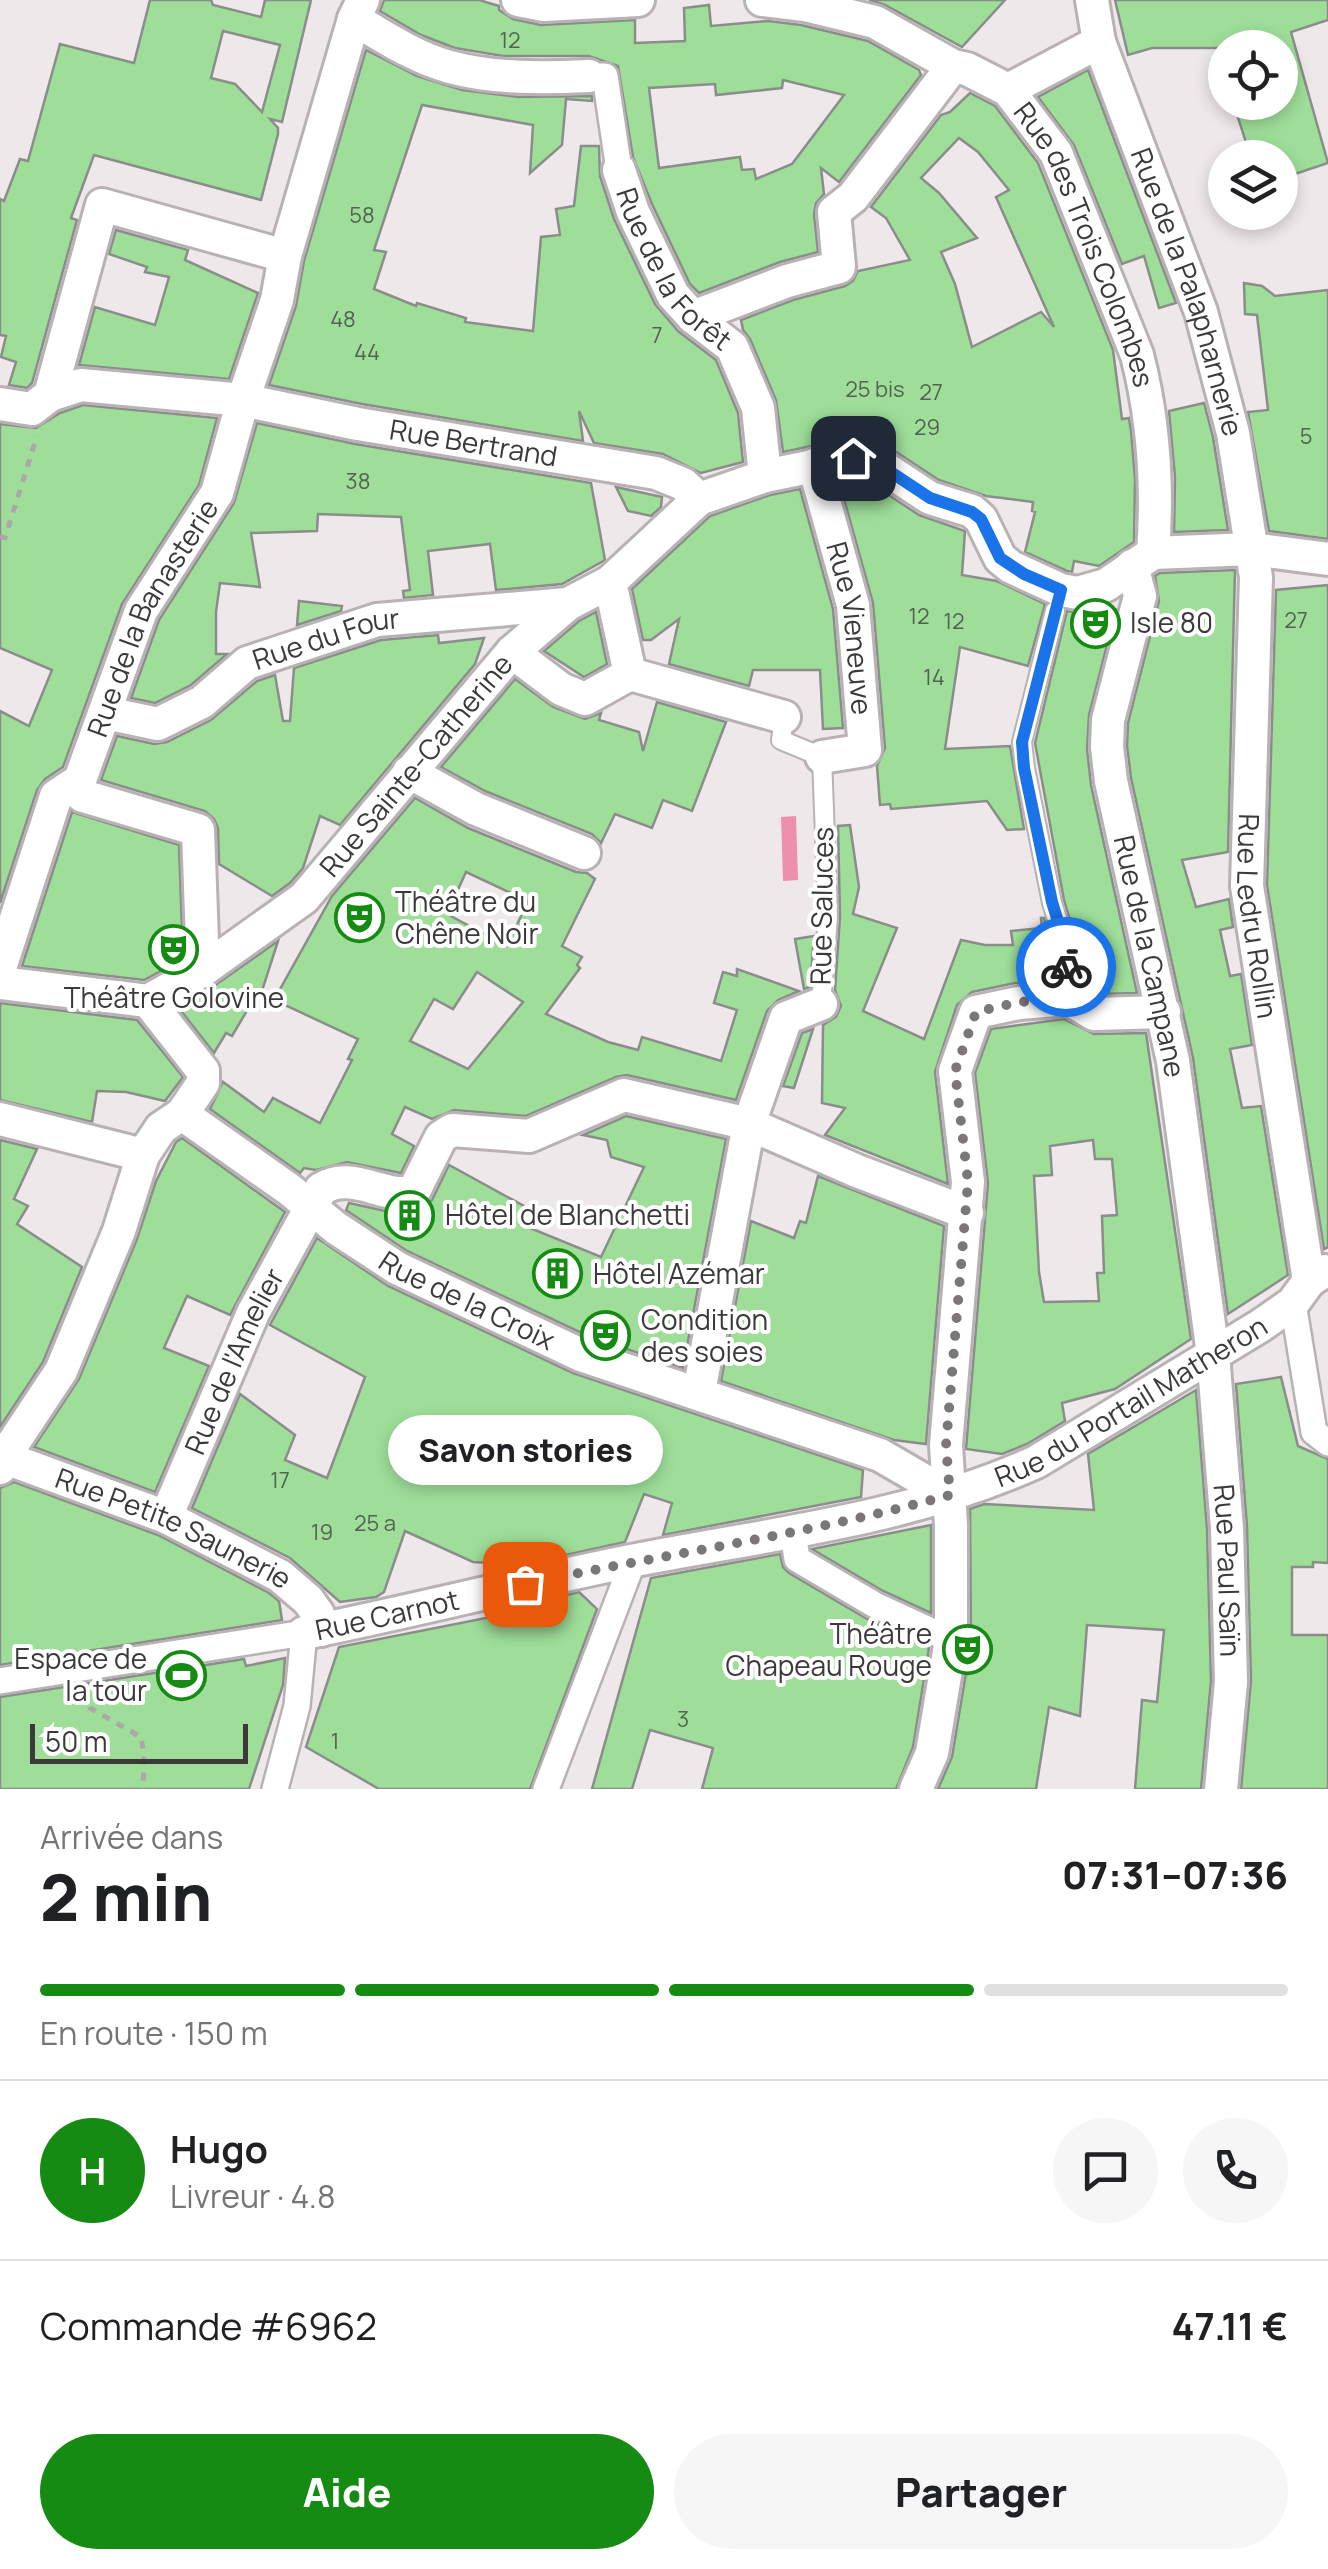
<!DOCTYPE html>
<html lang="fr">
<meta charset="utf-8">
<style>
body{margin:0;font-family:Manrope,sans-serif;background:#f6f6f6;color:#202124;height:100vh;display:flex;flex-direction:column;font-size:38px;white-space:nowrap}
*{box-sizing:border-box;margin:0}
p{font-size:32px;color:#757577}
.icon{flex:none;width:55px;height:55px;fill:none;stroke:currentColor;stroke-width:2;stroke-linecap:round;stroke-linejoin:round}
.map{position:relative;height:1789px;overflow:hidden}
.panel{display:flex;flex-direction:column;background:#fff;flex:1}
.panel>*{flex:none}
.fabs{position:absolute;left:1208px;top:30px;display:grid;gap:20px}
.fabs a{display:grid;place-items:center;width:90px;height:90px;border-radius:50%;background:#fff;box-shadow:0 5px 15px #0003;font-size:50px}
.scale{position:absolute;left:30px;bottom:25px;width:218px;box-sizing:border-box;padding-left:10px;border:5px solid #3c393a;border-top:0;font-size:28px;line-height:35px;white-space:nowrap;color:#3c393a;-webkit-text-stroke:8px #fff;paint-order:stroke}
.pin{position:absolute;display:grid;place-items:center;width:85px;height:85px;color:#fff;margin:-42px;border-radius:20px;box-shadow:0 5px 15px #0006}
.courier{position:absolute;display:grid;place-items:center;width:100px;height:100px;margin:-50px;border:8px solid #1a73e8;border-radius:50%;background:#fff;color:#222;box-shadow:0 2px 12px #0007}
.bubble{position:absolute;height:70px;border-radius:35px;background:#fff;box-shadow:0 5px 15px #0003;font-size:32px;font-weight:800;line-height:70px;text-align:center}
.head em{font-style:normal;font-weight:800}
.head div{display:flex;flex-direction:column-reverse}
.head{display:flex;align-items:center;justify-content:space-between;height:170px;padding:0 40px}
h1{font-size:65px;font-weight:800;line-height:75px}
.bar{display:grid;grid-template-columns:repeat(4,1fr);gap:15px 10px;align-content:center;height:120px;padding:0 40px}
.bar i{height:12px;border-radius:8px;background:#e0e0e0}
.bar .selected{background:#158b13}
.bar p{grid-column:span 4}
.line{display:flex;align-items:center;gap:25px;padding:0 40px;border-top:2px solid #e0e0e0}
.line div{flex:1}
.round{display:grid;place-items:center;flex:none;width:105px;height:105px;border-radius:52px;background:#f6f6f6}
.cta{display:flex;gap:20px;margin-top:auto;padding:20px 40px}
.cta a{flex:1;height:115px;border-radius:60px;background:#158b13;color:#fff;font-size:40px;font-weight:800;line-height:115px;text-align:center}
.cta a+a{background:#f6f6f6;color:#202124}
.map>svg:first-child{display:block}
.water{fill:#ec90ab}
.building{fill:#9ede99;stroke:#8a8e8a;stroke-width:2.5;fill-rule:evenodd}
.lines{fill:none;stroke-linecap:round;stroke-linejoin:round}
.service-casing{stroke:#b9b2b4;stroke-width:22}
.pedestrian-casing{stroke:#b9b2b4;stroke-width:30}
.minor-casing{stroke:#b9b2b4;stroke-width:38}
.path{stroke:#ada7a9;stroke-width:5;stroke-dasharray:8 8;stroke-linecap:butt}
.service{stroke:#fff;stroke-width:18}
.pedestrian{stroke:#fff;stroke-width:25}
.minor{stroke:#fff;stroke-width:32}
.done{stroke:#7b7678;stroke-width:10;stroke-dasharray:0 18}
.route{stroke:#1a73e8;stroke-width:12}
.labels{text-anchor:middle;stroke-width:8;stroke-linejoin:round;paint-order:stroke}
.number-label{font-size:22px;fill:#546252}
.street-label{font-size:28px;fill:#3c393a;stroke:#fff}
.poi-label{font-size:28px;fill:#3c393a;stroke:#fff;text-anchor:start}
</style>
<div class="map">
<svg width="1328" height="1789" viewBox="0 0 1328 1789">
<rect width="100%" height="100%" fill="#efe8ea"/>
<polygon class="water" points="796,816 798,880 783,881 781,817"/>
<g class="building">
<path d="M150,0h61l2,5 48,12 4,-17h46l-29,122 -12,-3 8,9v6l-17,66 -167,-45 -23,63 6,2 -45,163 -5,5 -18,-3 7,-23 -15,-5 5,-21 -6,-1v-136l4,2 16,-42 8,2 32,-117 74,19zM223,31l57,14 -18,67 -27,-28 -24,-6z"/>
<path d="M384,0h95l20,6v4l14,9 28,6 94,-5v23l50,-2 -1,-33 25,-3 2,21 57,-5 33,4 67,16 51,29 2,5 -82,107 -18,-14 3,26 -8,9 -2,11 4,38 -38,10 -81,31 -9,-9 -38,-80 -19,-47 -15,-91 -29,-10h-86l-48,-8 -34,-13 -41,-24zM783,80l61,15 -52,69 -36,15 -2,-10 -12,1 -2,-13 -81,11 -10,-80 66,-4 1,11 66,-7z"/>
<polygon points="869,0 1005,0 962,47 885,5"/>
<polygon points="1115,0 1328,0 1328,20 1291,32 1328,163 1280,179 1280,158 1251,158 1233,102 1280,102 1280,48 1152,48 1128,55"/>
<polygon points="366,50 417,76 462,90 519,97 592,96 592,101 566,99 562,145 530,173 533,125 422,105 374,250 386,252 374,289 416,306 417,303 466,318 465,322 533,331 541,237 560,235 556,209 574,206 581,146 599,146 600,176 614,219 655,304 678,331 716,360 738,413 743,462 701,473 663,454 594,443 579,411 583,441 362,404 269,385 296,306 304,261"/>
<polygon points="1088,70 1176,303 1159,308 1144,256 1122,264 1074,145 1038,97"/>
<path d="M970,93l25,13 43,57 75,187 9,69 7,-1 2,13 4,48 -1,63 -35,24 -25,-5 -2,11 -5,-1 -42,-19 10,-40 -3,-1 1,-9 -47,-6 -47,-16 -58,-38 -32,-4 -66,14 -7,-52 -26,-61 -7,-9 -2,-10 52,-20 52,-14 8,-5 5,-10 52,-11 -24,-42 -15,-11 70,-92 9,-3zM959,138l19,14 31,38 -13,7 58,130 -13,-15 -69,35 -17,-63 -14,-32 36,-14 -38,-45 -18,-15z"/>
<polygon points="116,230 188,250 185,260 258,293 229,379 79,365 95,307 155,325 169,277 145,272 147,267 109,254"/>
<polygon points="1244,283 1262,286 1275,296 1328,290 1328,539 1269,531 1248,412 1268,410 1257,315 1245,314"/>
<polygon points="1204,403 1213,437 1228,530 1174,532 1175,477 1169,411"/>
<polygon points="83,405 217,418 199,485 122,604 63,767 45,779 37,790 0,903 0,711 29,726 52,670 0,648 0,424 36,428 60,413"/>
<polygon points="257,423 355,444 591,483 605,560 562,584 496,590 490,544 428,551 433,595 404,598 403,591 410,590 401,517 318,514 317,531 251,533 260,587 220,583 216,612 216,654 227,654 191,685 155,703 131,698 159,620 234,503"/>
<polygon points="854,478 864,479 919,515 965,531 962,575 997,581 1045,604 1028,666 960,647 945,749 1010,746 1024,829 1007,830 987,801 891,809 890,804 880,805 877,766 885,748 873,603 839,481"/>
<polygon points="616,487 662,497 661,507 651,516 628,511"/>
<polygon points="800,489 833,609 843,728 823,729 820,670 753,670 749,686 669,664 679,619 651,640 643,640 632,589 710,516 770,495"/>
<polygon points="1235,570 1228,852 1182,860 1196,907 1229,899 1233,927 1220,930 1230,976 1241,974 1252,1045 1230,1049 1242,1108 1261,1106 1288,1275 1228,1314 1193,1058 1131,778 1127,746 1128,723 1159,601 1155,576 1160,573"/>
<polygon points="1328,585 1328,1247 1324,1249 1267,885 1276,590"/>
<polygon points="299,601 342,606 341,611 297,625"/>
<polygon points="1116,610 1089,715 1087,749 1091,785 1137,993 1099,994 1080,982 1076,940 1064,900 1035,743 1067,611 1099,616"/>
<polygon points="596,612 607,664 584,677 544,651 579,621"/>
<polygon points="438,635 439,643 484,638 475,664 340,825 320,816 303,868 290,883 272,896 219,864 218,828 214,819 205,811 101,780 117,736 154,744 167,742 211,720 257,681 275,675 283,721 290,721 294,668 381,640"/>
<polygon points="515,679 553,707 585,719 601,713 599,720 639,732 643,751 657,702 726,722 692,811 663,800 652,828 615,814 601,843 592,834 485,791 441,767"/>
<path d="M415,798l53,30 108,44 11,1 8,6 -33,67 20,11 -5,8 3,3 -34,46 62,28 30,8 4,-13 79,24 16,-51 -23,-7 9,-31 14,4v-7l62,22 -21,9 -11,11 -31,89 -109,-25 -11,2 -90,39 -72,-6 -22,9 -27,-12 -13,27 22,12 -13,27 -54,-11 -31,8 -12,-2 -4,5 -90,-64 13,-27 41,30 9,-14 47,25 32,-63 -4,-1 10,-20 -84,-39 58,-104zM466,872l62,29 -21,45 -60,-32zM477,972l46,30 -55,67 -58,-28 24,-42 19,10z"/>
<polygon points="72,812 179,845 183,959 144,980 22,966"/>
<polygon points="850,825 859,887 853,914 897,928 863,1011 924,1039 961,940 985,945 1013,945 1011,931 1042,928 1041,918 1044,918 1052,943 1055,980 1015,983 972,992 957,1005 935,1072 948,1184 825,1135 845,1108 822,1103 823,1025 836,1017 841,1006 835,990 840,917 838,826"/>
<polygon points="814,936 810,987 804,989 795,939"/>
<polygon points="278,941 261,994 258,992 232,1036 226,1033 214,1053 178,1007 214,986"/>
<polygon points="0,1003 137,1020 183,1077 165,1101 126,1092 97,1091 92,1122 0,1100"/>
<path d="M1064,1019l30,15 52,-1 45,306 -76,50 -53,14 3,18 -38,23 -25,10 -36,-5 22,-266 -13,-110 16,-44zM1093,1140l2,19h17l5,56 -15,1 2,57h-7l2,28 -55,1 -5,-30 -5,-96 18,-1 -2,-29z"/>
<polygon points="813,1029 794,1088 783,1086 802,1033"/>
<polygon points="626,1116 726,1139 683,1368 588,1336 407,1251 346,1210 349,1203 390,1212 418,1210 432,1200 449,1165 524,1206 520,1224 601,1257 644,1167 611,1157 607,1140 583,1135"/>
<polygon points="182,1138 285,1212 230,1315 187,1296 164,1348 209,1366 155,1492 34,1447 79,1379 137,1239 156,1181 176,1142"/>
<polygon points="0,1140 37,1149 14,1199 28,1206 17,1224 82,1267 43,1362 0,1427"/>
<polygon points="818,1176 944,1226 926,1444 894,1440 721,1381 751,1221 794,1238 800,1221 806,1223"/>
<polygon points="317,1238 388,1286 573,1373 863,1470 861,1497 663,1535 672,1503 644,1494 625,1542 520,1565 473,1562 405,1531 384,1592 376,1597 340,1602 290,1558 192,1508 240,1394 295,1435 285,1460 327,1478 365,1377 270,1325"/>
<polygon points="1281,1377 1298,1446 1328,1459 1328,1563 1313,1562 1313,1567 1292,1567 1292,1635 1328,1635 1328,1789 1241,1789 1251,1681 1247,1527 1236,1384"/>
<polygon points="1196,1390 1207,1529 1211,1681 1201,1789 1135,1789 1142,1700 1157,1702 1164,1630 1087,1625 1080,1716 1049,1707 1036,1789 938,1789 952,1757 971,1643 970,1509 984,1504 1094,1510 1088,1454"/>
<polygon points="14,1482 158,1535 269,1593 279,1601 282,1620 0,1665 0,1488"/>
<polygon points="931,1525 931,1613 883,1591 812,1549"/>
<polygon points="780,1554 783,1567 789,1573 867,1619 929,1648 913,1747 896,1789 702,1789 713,1748 650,1730 632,1789 592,1789 651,1578"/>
<polygon points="579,1592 597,1609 530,1789 379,1789 306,1747 339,1647 537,1608 537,1602"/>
<polygon points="285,1658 283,1685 249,1789 0,1789 0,1697 244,1659 246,1666"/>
</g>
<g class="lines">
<defs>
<g id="service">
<polyline points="1055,611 1022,742 1025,768 1052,903 1064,941 1069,999"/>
<polyline points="784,717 781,740 822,757 828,917 821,1004"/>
</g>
<g id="pedestrian">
<polyline points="589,76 605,76 619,170"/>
<polyline points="1293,1303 1314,1432 1328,1443"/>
<polyline points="793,1533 797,1559 875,1605 951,1640"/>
<polyline points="0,1681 304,1633 297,1706 275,1789"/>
<polyline points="546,1789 633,1561"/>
</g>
<g id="minor">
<polyline points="518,0 544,5 638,0"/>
<path id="s1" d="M762,0l43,5 70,17 78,44 14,3 41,21 48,63 81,202c17,66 21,130 16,198"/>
<path id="s2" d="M1092,0l7,42 102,270 32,121 23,144 -9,309 62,395"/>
<path d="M354,19c30,18 62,39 96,48 44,12 94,11 139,9"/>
<polyline points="1008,90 1099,42"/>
<path id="s3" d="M619,170l14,42 40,83 20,22 39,30 26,61 7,68"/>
<polyline points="693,317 787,281 839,267 834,212 853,197 953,66"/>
<polyline points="50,395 102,205 285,256"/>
<path id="s4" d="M0,404l32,5 18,-14 31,-10 162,15 115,24 298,49 27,11 16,15"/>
<path id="s5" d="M814,465l39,140 12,145 -43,7"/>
<path id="s6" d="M1132,566l8,30 -32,124 -1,27 4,34 62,280 40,293 14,174 4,154 -10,107"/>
<polyline points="610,582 630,674 784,717"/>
<polyline points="512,652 561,689 585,699 630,674"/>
<path id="s7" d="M106,713l52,11 44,-22 45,-39 130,-43 191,-16"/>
<polyline points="409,772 476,809 584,853"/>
<polyline points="72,788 83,796 198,830 203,970"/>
<path id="s8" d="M0,968l56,-172 24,-16 61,-169 76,-118 26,-93 34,-100 8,-44 69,-237 9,-19"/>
<path id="s9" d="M0,983l148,18 55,-31 101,-72 208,-246 56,-48 42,-22 89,-83 66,-23 88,-18 18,1 59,39 42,13 9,8 19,39 11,9 50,23 17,3 28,-8 47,-32 98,-4 77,10"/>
<path id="s10" d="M182,1114l108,76 46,38 61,40 184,87 299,100 69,40"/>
<polyline points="0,1119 143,1155"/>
<polyline points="699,1392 749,1124 857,1171 967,1213"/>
<path id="s11" d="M0,1456l166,61 114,59 28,24 10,14 3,16"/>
<polyline points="0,1468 4,1457 61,1371 119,1231 143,1155 161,1128 182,1114 203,1083 203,1071 148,1001"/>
<path id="s12" d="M166,1517l87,-204 68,-124c33,-20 64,12 93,2l27,-54 11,-7 77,6 95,-41 125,29 37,-106 35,-14"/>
<path id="s13" d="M304,1633c110,-22 218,-50 327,-72 137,-27 276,-41 405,-99l224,-136 33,-23 16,-22 15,-10"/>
<polyline points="916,1789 932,1753 951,1640 951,1526 946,1445 968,1182 955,1071 976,1012 1019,1003 1069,999 1094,1014 1164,1012"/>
</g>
</defs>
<use href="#service" class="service-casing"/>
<use href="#pedestrian" class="pedestrian-casing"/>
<use href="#minor" class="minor-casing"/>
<g class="path">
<polyline points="0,536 5,538 37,436"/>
<polyline points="86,1691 90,1708 141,1737 144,1755 143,1789"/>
</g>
<use href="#service" class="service"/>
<use href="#pedestrian" class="pedestrian"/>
<use href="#minor" class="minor"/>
</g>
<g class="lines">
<path class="done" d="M525,1584c141,-30 285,-50 425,-89l-4,-50 22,-263 -13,-111 21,-59 43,-10 50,-3 -3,-32"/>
<polyline class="route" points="853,458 871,459 930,498 972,512 981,519 1000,558 1024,574 1061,590 1022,742 1024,768 1052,902 1064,941 1066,967"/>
</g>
<defs>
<symbol id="theatre-ring" viewBox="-11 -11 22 22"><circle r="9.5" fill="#fff" stroke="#158b13" stroke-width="1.5"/><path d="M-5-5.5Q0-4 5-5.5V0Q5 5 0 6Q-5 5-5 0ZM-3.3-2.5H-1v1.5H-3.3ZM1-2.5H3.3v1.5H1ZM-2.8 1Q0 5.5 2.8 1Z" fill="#158b13"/></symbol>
<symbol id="building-ring" viewBox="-11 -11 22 22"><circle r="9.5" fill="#fff" stroke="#158b13" stroke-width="1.5"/><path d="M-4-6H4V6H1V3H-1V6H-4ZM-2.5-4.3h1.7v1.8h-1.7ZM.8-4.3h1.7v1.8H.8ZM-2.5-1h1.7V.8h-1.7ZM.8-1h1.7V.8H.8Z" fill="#158b13"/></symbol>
<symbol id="stadium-ring" viewBox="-11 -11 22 22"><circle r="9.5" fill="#fff" stroke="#158b13" stroke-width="1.5"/><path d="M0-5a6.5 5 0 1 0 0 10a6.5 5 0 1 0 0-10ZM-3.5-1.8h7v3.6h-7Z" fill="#158b13"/></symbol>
</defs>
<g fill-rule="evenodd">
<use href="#theatre-ring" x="1068" y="596" width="55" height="55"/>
<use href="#theatre-ring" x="332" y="890" width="55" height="55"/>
<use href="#theatre-ring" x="146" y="922" width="55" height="55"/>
<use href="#building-ring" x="382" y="1188" width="55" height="55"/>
<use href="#building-ring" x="530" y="1246" width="55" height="55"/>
<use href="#theatre-ring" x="578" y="1308" width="55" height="55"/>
<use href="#theatre-ring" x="940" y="1622" width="55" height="55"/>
<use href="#stadium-ring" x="154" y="1648" width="55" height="55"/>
</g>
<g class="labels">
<g class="number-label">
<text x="510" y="48">12</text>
<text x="362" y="223">58</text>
<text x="343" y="327">48</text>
<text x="657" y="343">7</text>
<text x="367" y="360">44</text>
<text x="875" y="397">25 bis</text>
<text x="931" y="400">27</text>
<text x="927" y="435">29</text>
<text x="1306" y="444">5</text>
<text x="358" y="489">38</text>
<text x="919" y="624">12</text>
<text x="1296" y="628">27</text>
<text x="954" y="629">12</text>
<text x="934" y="685">14</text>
<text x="280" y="1488">17</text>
<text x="375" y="1531">25 a</text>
<text x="322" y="1540">19</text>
<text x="683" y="1727">3</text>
<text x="335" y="1749">1</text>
</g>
<g class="street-label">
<text dy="10" stroke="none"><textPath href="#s1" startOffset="440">Rue des Trois Colombes</textPath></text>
<text dy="10" stroke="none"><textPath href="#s3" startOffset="115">Rue de la Forêt</textPath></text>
<text dy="10" stroke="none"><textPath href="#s2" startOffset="308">Rue de la Palapharnerie</textPath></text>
<text dy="10" stroke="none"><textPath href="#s4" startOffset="485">Rue Bertrand</textPath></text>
<text dy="10" stroke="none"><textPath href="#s8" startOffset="388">Rue de la Banasterie</textPath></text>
<text dy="10" stroke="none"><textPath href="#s5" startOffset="168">Rue Vieneuve</textPath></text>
<text dy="10" stroke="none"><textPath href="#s7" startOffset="245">Rue du Four</textPath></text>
<text dy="10" stroke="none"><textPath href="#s9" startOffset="510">Rue Sainte-Catherine</textPath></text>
<text transform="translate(822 906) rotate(-89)" y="10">Rue Saluces</text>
<text dy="10" stroke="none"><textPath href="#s2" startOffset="942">Rue Ledru Rollin</textPath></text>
<text dy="10" stroke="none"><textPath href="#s6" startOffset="400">Rue de la Campane</textPath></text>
<text dy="10" stroke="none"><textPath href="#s10" startOffset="342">Rue de la Croix</textPath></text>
<text dy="10" stroke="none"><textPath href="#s12" startOffset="170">Rue de l'Amelier</textPath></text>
<text dy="10" stroke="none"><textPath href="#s13" startOffset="865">Rue du Portail Matheron</textPath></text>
<text dy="10" stroke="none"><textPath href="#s11" startOffset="188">Rue Petite Saunerie</textPath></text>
<text dy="10" stroke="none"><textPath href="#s6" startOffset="1020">Rue Paul Saïn</textPath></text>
<text dy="10" stroke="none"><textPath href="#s13" startOffset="85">Rue Carnot</textPath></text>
</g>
<g class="poi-label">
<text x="1130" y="633">Isle 80</text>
<text x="395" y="912">Théâtre du<tspan x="395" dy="32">Chêne Noir</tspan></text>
<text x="174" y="1008" text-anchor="middle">Théâtre Golovine</text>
<text x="445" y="1225">Hôtel de Blanchetti</text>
<text x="593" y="1284">Hôtel Azémar</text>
<text x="641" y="1330">Condition<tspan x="641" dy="32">des soies</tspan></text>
<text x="932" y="1644" text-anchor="end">Théâtre<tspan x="932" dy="32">Chapeau Rouge</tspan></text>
<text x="147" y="1669" text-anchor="end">Espace de<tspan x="147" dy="32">la tour</tspan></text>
</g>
</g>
</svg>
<div class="fabs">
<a><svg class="icon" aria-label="locate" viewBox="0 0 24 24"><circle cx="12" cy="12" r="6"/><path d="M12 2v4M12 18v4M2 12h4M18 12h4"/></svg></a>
<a><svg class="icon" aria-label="layers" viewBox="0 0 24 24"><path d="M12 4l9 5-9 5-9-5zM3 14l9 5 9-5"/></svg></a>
</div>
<div class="scale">50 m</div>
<div class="pin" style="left:525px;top:1584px;background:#ea580c"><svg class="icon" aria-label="bag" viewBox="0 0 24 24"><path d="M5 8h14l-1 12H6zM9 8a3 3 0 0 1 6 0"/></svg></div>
<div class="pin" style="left:853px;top:458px;background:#1f2937"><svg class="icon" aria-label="home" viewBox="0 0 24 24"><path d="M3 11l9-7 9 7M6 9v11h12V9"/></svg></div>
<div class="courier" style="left:1066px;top:967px"><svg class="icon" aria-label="bike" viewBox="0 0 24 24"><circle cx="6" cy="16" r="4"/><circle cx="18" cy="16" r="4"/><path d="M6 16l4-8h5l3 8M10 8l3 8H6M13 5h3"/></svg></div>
<div class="bubble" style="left:388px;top:1415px;width:275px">Savon stories</div>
</div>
<section class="panel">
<div class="head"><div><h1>2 min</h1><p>Arrivée dans</p></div><em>07:31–07:36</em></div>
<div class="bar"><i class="selected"></i><i class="selected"></i><i class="selected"></i><i></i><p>En route · 150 m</p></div>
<div class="line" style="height:180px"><b class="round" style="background:#158b13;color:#fff">H</b><div><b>Hugo</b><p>Livreur · 4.8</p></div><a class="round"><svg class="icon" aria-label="chat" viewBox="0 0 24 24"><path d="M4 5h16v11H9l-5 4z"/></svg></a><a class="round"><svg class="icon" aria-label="phone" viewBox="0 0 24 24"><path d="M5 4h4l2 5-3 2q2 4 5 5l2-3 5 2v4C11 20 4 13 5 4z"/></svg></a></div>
<div class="line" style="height:130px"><div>Commande #6962</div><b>47.11 €</b></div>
<div class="cta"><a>Aide</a><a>Partager</a></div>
</section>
